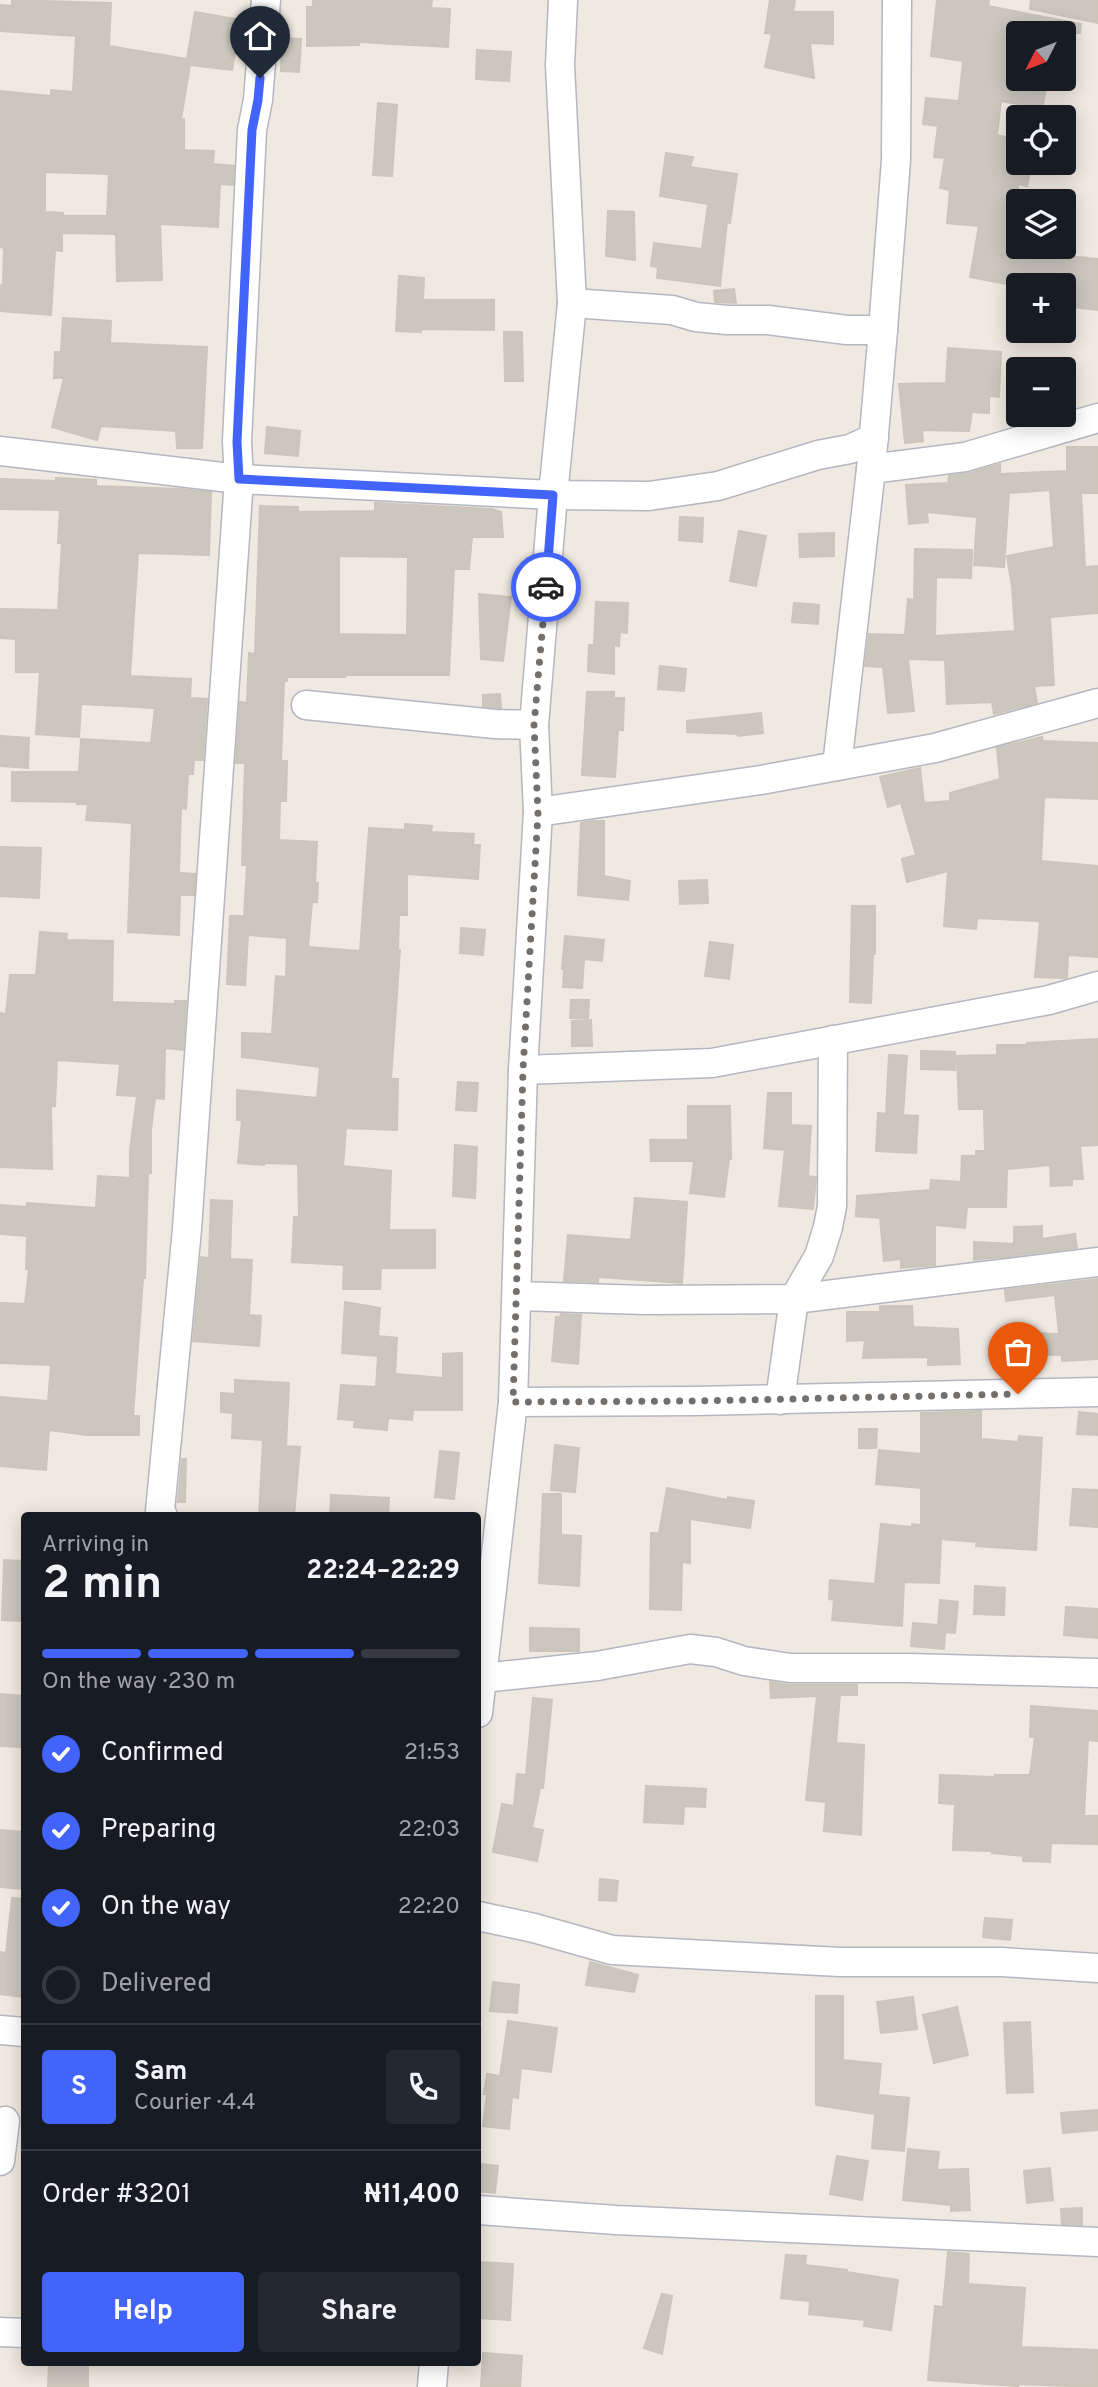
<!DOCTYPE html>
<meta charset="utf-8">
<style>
body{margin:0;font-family:Overpass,sans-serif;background:#242831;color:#f1f3f6;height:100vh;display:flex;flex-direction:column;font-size:26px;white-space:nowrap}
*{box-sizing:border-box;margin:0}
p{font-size:23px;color:#9ea1a6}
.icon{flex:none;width:38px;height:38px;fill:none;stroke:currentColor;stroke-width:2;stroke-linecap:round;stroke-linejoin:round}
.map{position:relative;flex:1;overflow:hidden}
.side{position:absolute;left:21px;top:1512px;width:460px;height:854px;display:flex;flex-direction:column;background:#171b24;border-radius:7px;box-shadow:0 4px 18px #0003}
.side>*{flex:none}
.needle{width:46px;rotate:228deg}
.buttons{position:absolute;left:1006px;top:21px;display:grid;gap:14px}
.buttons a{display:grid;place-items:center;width:70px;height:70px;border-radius:7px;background:#171b24;box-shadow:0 4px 18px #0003;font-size:35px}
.pin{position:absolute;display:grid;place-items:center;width:60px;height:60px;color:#fff;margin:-72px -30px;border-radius:50% 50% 50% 0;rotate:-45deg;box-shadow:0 0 7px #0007}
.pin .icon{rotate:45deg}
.courier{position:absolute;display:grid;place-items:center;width:70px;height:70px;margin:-35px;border:5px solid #4264fb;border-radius:50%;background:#fff;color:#222;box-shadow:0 2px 9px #0007}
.overview em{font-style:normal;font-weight:700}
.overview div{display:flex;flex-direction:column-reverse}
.overview{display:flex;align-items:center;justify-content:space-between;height:119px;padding:0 21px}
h1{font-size:46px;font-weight:700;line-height:52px}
.bar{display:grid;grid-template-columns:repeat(4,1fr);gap:10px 7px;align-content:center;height:84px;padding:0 21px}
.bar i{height:9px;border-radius:5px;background:#363941}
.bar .selected{background:#4264fb}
.bar p{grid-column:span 4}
.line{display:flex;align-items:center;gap:18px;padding:0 21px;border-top:2px solid #363941}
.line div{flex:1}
.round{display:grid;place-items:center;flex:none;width:74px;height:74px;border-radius:7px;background:#242831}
ol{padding:0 21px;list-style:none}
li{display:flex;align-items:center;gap:21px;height:77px}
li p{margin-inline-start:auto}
li .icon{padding:7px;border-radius:50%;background:#4264fb;color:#fff;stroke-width:4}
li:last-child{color:#9ea1a6}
li i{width:38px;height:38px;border:4px solid #363941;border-radius:50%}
.cta{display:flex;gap:14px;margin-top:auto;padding:14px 21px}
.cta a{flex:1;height:80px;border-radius:7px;background:#4264fb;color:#fff;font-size:28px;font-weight:700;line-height:80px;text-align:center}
.cta a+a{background:#242831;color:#f1f3f6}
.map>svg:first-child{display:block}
.building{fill:#cbc7bf;stroke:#cbc5ba;stroke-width:2;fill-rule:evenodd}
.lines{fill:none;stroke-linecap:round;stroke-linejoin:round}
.minor-casing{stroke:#b4b7c1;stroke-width:31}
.minor{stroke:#fff;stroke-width:28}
.done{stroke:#726f6d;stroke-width:7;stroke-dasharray:0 12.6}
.route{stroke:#4264fb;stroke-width:9}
</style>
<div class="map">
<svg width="1098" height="2387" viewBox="0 0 1098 2387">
<rect width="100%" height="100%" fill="#efe9e1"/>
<g class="building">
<path d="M12,0l99,3 -2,43 78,13 8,-47 46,8 -9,50 -42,-5 -9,54h3v31l30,1 -1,13 21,2 -1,19 -13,-1 -2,43 -58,-3 2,56 -45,1 -1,-47 -54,-1v18l-7,-1 -4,65 -51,-4v-26l3,1 1,-38 -4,-1v-156l51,5v-6l22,2 3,-56 -76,-5v-26l12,1zM45,172l64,2 -2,42h-44v-3l-18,-1z"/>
<polygon points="313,0 432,0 431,8 450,9 448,47 359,42 359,45 307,46 307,7 313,7"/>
<polygon points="770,0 795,0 793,12 833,12 833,44 810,43 814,78 765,67 772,34 765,33"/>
<polygon points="937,0 989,0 988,6 1081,24 1080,33 1018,33 1018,79 1048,79 1042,108 1001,101 997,135 1018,140 1018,163 1032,163 1027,186 1018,184 1018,251 1098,259 1098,310 1064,306 1064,285 1012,285 970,277 979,226 947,223 950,190 940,188 945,158 934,157 938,126 923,124 926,98 959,101 963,61 931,56"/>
<polygon points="1031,0 1098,0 1098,23 1030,9"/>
<polygon points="282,38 301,39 299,72 281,71"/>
<polygon points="477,50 511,52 509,81 476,79"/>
<polygon points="378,103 397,105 392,176 373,175"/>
<polygon points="666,153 693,157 690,167 737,174 730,223 727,222 720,286 657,278 658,267 651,266 654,243 702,249 708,204 660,196"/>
<polygon points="608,211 634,212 635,260 606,256"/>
<polygon points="399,276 424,278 423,300 494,300 494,330 421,329 421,332 396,331"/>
<polygon points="734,289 736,303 715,302 714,291"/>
<polygon points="63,318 111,321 110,343 207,347 202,448 177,448 176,431 101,426 97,440 52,427 64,378 54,378 55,352 61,352"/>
<polygon points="504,332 522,332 523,381 505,381"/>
<polygon points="948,348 1001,352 999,397 989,396 989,413 972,412 969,431 922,430 923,441 905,443 899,384 946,383"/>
<polygon points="267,427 300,431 298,456 265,453"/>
<polygon points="1067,447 1098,447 1098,493 1081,493 1085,567 1098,566 1098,613 1050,617 1054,685 1034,686 1037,703 994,714 992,702 947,704 945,660 908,659 914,711 888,713 883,667 865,666 869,634 905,635 908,599 914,600 915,549 972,550 971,578 936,577 935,636 1015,631 1012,586 1007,556 1054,547 1050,490 1009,493 1004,567 974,565 977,517 927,512 928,522 909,524 906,485 948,483 949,476 969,473 1000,464 1000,474 1067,471"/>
<polygon points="56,478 96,480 96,486 181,489 211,492 209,555 138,553 130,676 191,679 190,698 207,699 203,760 194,760 193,774 188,774 186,809 181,808 179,873 195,874 194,895 180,895 179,935 128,932 132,823 86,820 88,804 77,804 77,802 12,801 12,772 79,772 81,739 151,743 155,708 81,704 79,737 36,734 40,672 16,672 16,639 0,638 0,609 58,610 62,543 58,543 60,510 0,509 0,479 56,481"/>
<path d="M375,503l117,6 9,3 2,25h-31l-3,32h-15l-5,106h-105l1,2h-58v4h-3l-3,80h6l-1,40h-6l-1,39 38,2 -2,41h3l-1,19h-5l-4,45 52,4 9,-123 36,2v-6l27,2 -1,6 43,2 -1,11h7l-2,34 -71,-5v41h-8l-1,35h2l-9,129h7l-1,51 -51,-2 -3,38 48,5 -2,59h46v38h-54l-1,21h-37l1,-24 -52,-3 2,-45h5l-1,-53 -34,-1v2l-26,-2 4,-43h-5v-30l80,8 3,-31 -78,-10v-24l30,1 4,-58 10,1 1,-39 -39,-3 -3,50 -18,-1 3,-68h14l3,-51h-5l3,-102h-9l4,-61 7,1 2,-50 6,1 5,-148 38,1v5l77,-1zM339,556l69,1 -1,78 -68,-1z"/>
<polygon points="680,517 703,518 702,542 679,540"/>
<polygon points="739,531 766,536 756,586 730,581"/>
<polygon points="834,533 834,556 800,557 799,534"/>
<polygon points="479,594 511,597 503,661 481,659"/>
<polygon points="596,602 628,603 627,633 620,632 619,646 614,645 614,674 588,671 589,645 594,645"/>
<polygon points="794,603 819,605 818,624 792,622"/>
<polygon points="660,666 686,669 684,691 658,689"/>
<polygon points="587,692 614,692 614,698 624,698 623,730 618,730 615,777 582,775"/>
<polygon points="500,694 501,708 483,706 483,695"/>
<polygon points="761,713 763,733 738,736 737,734 687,732 687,721"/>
<polygon points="0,736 29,738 28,768 0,766"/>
<polygon points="1042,737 1043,741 1098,743 1098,799 1045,797 1044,800 1041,861 1098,866 1098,957 1068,955 1067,977 1064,978 1035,977 1040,921 977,918 976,929 944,926 948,871 907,882 902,859 916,855 901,803 888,807 880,777 920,768 924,803 950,801 950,793 1000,779 997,748"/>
<polygon points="591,821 604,821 604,876 630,881 628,900 578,895 581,823"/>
<polygon points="0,847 41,848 39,898 0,896"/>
<polygon points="707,880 708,903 680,904 679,881"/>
<polygon points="852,906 875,906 875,954 873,954 871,1003 850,1002"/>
<polygon points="461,928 485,930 483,955 460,953"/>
<polygon points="40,932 67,934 66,940 113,941 112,1002 175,1004 175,1001 186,1001 183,1050 165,1048 164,1099 155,1098 151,1129 151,1173 148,1173 145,1278 143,1278 133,1416 139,1416 139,1435 87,1435 49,1430 46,1470 0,1466 0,1397 48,1401 51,1365 0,1363 0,1303 25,1304 29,1269 26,1269 27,1236 0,1234 0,1205 27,1207 27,1203 96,1208 98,1176 130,1178 130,1150 137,1096 117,1095 120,1064 57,1060 55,1106 51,1106 52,1169 0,1167 0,1013 6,1014 10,975 36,975"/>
<polygon points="565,936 604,940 602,961 584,959 582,988 563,987 564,969 562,969"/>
<polygon points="710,942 733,945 729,979 705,976"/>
<polygon points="571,1000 589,1000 588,1018 570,1018"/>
<polygon points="591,1020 592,1046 572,1046 572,1021"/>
<polygon points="1098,1039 1098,1145 1080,1146 1083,1179 1072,1179 1072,1185 1051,1186 1050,1165 1007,1169 1006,1207 967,1207 965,1228 935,1225 935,1265 901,1268 901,1259 884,1261 880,1218 856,1216 857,1196 930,1190 931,1180 961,1182 962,1156 976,1156 976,1151 985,1151 984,1109 959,1109 957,1056 997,1055 997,1045 1027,1045 1027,1043"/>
<polygon points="921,1051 955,1052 955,1070 921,1069"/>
<polygon points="889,1055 907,1056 903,1115 918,1116 916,1153 876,1151 878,1113 886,1114"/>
<polygon points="458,1082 478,1083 476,1111 456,1110"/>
<polygon points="768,1093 791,1093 791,1125 811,1126 808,1176 816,1177 813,1209 779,1206 785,1150 764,1148"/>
<polygon points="688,1106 730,1106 731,1159 729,1159 724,1197 690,1193 694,1161 651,1161 650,1140 688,1140"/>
<polygon points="455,1145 477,1147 475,1198 453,1196"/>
<polygon points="635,1198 687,1202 682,1283 598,1277 598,1282 564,1281 568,1235 631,1240"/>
<polygon points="211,1200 232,1201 230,1259 252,1260 249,1315 261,1316 259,1346 193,1341 201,1257 209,1258"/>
<polygon points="1042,1226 1042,1239 1075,1234 1077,1248 974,1260 974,1242 1014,1244 1014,1227"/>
<polygon points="1098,1279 1098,1359 1062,1361 1062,1355 1014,1354 1015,1332 1059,1334 1055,1295 1006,1301 1005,1290"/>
<polygon points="345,1302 380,1308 378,1336 397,1338 395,1374 443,1378 443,1354 462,1353 462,1410 413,1410 412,1420 388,1418 387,1430 354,1427 355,1420 338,1419 341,1385 376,1387 378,1356 342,1353"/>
<polygon points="880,1306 912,1306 913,1327 958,1329 960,1364 928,1365 928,1357 863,1358 865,1340 847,1341 847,1312 880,1312"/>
<polygon points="561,1314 581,1315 578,1364 552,1361 556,1317 560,1317"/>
<polygon points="235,1380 289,1383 286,1446 300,1447 294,1516 259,1516 263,1440 232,1438 233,1413 221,1412 221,1393 235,1394"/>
<polygon points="981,1411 981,1439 1018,1442 1019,1436 1042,1438 1036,1550 976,1546 977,1542 941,1539 939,1583 904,1582 902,1626 832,1620 834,1600 829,1599 830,1580 875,1584 881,1524 912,1527 912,1524 921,1525 921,1488 876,1484 879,1450 921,1454 921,1413"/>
<polygon points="1079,1412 1098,1414 1098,1435 1077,1434"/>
<polygon points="859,1429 877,1429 876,1448 859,1448"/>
<polygon points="555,1445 579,1448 575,1492 551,1490"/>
<polygon points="440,1451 459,1453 454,1499 435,1497"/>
<polygon points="182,1459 186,1459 185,1502 178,1502"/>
<polygon points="667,1488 727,1500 728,1497 754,1501 750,1528 690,1519 690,1563 682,1562 681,1610 650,1609 651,1533 659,1533"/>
<polygon points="1073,1489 1098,1490 1098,1527 1070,1525"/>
<polygon points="543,1494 561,1494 561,1535 581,1536 579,1586 539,1583"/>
<polygon points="331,1495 389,1498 388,1516 330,1516"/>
<polygon points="4,1560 24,1561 24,1621 2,1620"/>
<polygon points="975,1586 1005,1588 1004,1615 974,1614"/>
<polygon points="940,1600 958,1602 955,1633 945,1632 944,1649 911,1646 913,1623 938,1625"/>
<polygon points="1066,1607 1098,1609 1098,1638 1064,1635"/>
<polygon points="530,1628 579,1629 579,1651 530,1651"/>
<polygon points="770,1682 790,1685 857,1685 857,1695 840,1695 836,1743 864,1745 861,1835 824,1831 826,1802 806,1800 817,1696 771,1698"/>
<polygon points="0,1694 24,1696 24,1747 0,1746"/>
<polygon points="533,1698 552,1700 543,1788 540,1788 532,1828 543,1830 537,1861 493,1852 502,1804 514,1806 517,1774 526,1775"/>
<polygon points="1031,1706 1098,1711 1098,1741 1088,1740 1084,1816 1098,1816 1098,1844 1051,1843 1050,1862 1023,1861 1023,1856 992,1853 992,1851 953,1850 955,1804 939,1803 940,1775 995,1777 995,1775 1030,1775 1035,1737 1030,1737"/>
<polygon points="646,1786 706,1789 705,1807 684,1806 683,1824 644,1822"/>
<polygon points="0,1830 24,1832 24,1889 0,1887"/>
<polygon points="600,1879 618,1881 616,1901 599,1900"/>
<polygon points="12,1898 24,1899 24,1997 0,1994 0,1952 6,1953"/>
<polygon points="985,1918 1012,1920 1010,1940 983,1937"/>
<polygon points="590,1962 638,1975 634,1992 586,1985"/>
<polygon points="493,1982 519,1985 517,2013 490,2011"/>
<polygon points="816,1996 843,1996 843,2060 881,2064 878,2095 909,2098 904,2151 872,2148 875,2114 816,2105"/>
<polygon points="913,1997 917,2029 881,2033 877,2002"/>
<polygon points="957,2007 968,2055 934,2063 923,2015"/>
<polygon points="508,2021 557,2028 551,2072 521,2068 518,2098 512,2097 509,2129 483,2126 487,2094 484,2094 487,2074 500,2076"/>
<polygon points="1030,2022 1033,2092 1007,2093 1004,2023"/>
<polygon points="1098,2110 1098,2130 1063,2133 1061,2113"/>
<polygon points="908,2149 939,2152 937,2170 968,2169 970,2210 951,2211 951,2205 903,2200"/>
<polygon points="837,2156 868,2161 862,2200 830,2194"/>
<polygon points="480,2164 498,2166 495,2193 478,2191"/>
<polygon points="1050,2168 1053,2200 1027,2203 1024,2171"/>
<polygon points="1082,2208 1082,2225 1062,2224 1061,2209"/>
<polygon points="948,2252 969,2254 968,2284 1025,2288 1021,2347 1098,2350 1098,2387 1018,2384 1018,2386 928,2380 935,2306 943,2307"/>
<polygon points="786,2255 806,2256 805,2265 847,2270 847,2272 898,2280 891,2330 864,2326 865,2320 809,2314 810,2301 781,2298"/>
<polygon points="478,2262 513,2264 510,2320 478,2318"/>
<polygon points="662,2294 672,2296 662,2354 644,2348"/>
<polygon points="483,2353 522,2356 520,2387 481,2387"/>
<polygon points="49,2362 88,2362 88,2387 48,2387"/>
</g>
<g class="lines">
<defs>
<g id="minor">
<polyline points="572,303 672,310 696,317 727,320 768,320 847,330 883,330"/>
<polyline points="0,451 239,479 553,495 649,496 718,486 818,455 850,449 874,438"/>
<polyline points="871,469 965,457 1098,418"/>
<polyline points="306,705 495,724 534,725"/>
<polyline points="837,766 871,469 883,330 896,160 897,0"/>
<polyline points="538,812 761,780 935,748 1098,703"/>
<polyline points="523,1070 712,1063 1049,1000 1098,986"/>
<polyline points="518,1296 644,1300 794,1299 1098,1262"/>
<polyline points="780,1400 794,1299 819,1256 828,1227 832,1206 833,1040"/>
<polyline points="513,1402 697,1401 1098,1392"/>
<polyline points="163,1516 160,1511 187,1229 239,479 237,442 252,130 258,100 266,0"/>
<polyline points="483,1678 597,1666 690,1649 716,1652 744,1661 790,1668 908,1668 1098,1673"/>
<polyline points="478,1713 513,1402 523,1070 538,812 534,725 553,495 572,303 560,65 563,0"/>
<polyline points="478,1916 534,1928 612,1950 840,1962 1001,1962 1098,1968"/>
<polyline points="0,2030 24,2032"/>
<polyline points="0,2161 5,2121"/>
<polyline points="478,2210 616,2220 1098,2242"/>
<polyline points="0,2332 24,2333"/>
<polyline points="432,2387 434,2362"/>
</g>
</defs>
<use href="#minor" class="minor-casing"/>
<use href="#minor" class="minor"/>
</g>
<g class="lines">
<polyline class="done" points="546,587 534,725 538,813 523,1070 513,1402 697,1401 1018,1394"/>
<polyline class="route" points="260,78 258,100 252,130 237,442 239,479 553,495 546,587"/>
</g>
</svg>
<div class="buttons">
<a><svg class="needle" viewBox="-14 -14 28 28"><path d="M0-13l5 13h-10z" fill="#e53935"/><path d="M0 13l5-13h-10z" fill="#9ea1a6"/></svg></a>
<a><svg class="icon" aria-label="locate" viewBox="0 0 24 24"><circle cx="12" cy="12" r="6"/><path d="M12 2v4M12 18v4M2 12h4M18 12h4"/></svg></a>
<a><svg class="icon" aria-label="layers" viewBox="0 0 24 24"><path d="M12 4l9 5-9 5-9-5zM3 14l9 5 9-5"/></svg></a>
<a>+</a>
<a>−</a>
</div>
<div class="pin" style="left:1018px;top:1394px;background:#ea580c"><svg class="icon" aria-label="bag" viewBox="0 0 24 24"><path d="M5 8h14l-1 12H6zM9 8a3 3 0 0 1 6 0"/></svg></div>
<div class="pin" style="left:260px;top:78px;background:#1f2937"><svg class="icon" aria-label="home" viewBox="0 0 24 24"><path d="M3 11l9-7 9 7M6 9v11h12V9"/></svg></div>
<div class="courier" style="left:546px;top:587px"><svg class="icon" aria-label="car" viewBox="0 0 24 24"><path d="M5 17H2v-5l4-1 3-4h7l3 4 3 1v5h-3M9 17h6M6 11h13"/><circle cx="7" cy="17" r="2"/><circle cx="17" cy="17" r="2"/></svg></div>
<section class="side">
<div class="overview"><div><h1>2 min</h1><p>Arriving in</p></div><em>22:24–22:29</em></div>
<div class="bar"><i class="selected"></i><i class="selected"></i><i class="selected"></i><i></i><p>On the way · 230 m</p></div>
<ol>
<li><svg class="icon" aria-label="check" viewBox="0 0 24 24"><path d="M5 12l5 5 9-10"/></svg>Confirmed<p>21:53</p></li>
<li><svg class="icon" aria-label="check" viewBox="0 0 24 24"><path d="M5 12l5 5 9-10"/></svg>Preparing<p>22:03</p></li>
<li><svg class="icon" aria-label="check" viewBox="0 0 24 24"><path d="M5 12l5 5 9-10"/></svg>On the way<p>22:20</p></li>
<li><i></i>Delivered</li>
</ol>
<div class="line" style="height:126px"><b class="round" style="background:#4264fb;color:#fff">S</b><div><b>Sam</b><p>Courier · 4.4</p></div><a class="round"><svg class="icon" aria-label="phone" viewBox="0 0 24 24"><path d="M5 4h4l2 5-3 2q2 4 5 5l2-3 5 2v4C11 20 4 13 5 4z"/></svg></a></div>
<div class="line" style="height:91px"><div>Order #3201</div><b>₦11,400</b></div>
<div class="cta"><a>Help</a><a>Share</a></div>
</section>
</div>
